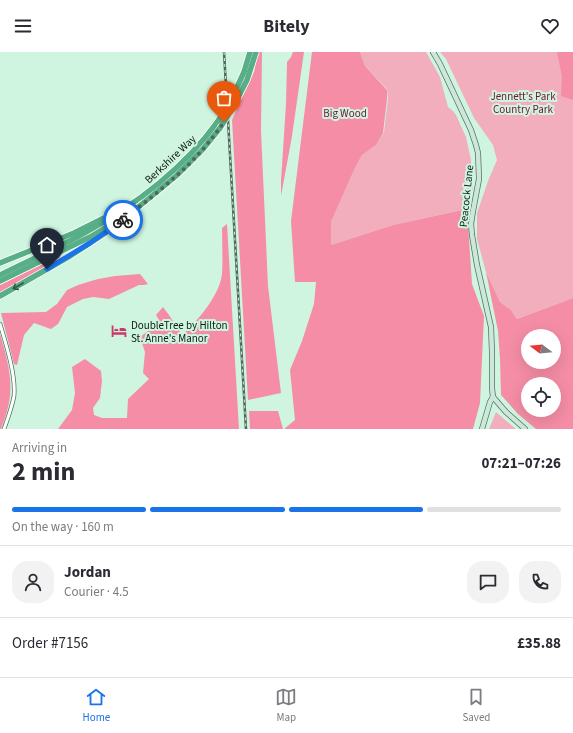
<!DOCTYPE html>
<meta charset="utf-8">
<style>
body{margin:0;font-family:"Source Sans 3",sans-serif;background:#f2f2f3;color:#2b2b33;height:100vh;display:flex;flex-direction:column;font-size:15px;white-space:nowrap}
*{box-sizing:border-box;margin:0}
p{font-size:13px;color:#7c7c81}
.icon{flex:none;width:22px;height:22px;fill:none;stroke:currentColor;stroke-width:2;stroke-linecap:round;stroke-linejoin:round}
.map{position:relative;height:377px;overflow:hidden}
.details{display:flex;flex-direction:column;background:#fff;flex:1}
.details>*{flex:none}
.needle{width:26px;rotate:286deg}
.buttons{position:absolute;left:521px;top:277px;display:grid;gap:8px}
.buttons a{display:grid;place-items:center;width:40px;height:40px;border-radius:50%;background:#fff;box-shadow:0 4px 16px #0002;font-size:20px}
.pin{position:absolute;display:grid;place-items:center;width:34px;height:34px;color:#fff;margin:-41px -17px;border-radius:50% 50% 50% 0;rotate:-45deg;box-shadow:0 0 4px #0007}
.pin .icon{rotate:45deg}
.courier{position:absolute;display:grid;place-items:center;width:40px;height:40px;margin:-20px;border:3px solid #1a73e8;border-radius:50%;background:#fff;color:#222;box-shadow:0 1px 5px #0007}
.overview em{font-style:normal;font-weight:700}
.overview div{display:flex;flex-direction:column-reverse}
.overview{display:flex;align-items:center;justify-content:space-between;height:68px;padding:0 12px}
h1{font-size:26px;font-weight:700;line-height:30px}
.bar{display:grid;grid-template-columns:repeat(4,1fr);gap:6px 4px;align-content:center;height:48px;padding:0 12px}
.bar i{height:5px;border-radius:3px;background:#e1e1e2}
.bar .selected{background:#1a73e8}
.bar p{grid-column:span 4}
.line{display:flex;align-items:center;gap:10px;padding:0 12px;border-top:1px solid #e1e1e2}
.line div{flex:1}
.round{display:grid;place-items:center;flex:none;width:42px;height:42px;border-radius:16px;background:#f2f2f3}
header{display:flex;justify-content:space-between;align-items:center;height:52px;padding:0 12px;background:#fff;font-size:18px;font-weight:700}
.menu{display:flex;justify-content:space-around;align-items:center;height:56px;border-top:1px solid #e1e1e2;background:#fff;font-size:11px;color:#7c7c81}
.menu a{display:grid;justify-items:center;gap:2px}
.menu .selected{color:#1a73e8}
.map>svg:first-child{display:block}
.green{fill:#f2aebc}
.forest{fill:#f58da6;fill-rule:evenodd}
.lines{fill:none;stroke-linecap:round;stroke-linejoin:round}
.street-casing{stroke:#527462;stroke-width:4.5}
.secondary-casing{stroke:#527462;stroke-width:6}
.highway-casing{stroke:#fff;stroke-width:7}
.street{stroke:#fff;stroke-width:3}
.secondary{stroke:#cde7db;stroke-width:4.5}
.highway{stroke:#58ae86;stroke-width:5.5}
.rail-casing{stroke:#4f6559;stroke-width:2.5}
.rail{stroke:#cff5e0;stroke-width:1;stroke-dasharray:3;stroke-linecap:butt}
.highway-bridge-casing{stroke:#fff;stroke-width:7;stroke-linecap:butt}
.highway-bridge{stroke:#58ae86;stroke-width:5.5}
.oneway{stroke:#2e5d47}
.done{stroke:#50675b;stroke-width:4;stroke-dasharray:0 7.2}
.route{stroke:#1a73e8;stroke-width:5}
.labels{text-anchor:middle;stroke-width:4;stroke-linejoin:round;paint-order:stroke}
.park-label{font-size:11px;fill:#701435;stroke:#cff5e0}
.street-label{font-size:11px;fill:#0c1a13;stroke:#cff5e0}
.poi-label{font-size:11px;fill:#0c1a13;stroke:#cff5e0;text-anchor:start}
</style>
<header><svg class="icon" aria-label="menu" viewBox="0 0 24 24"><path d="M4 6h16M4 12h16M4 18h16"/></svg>Bitely<svg class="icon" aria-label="heart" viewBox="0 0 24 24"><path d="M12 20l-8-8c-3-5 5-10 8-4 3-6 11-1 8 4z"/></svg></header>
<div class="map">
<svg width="573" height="377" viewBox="0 0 573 377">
<rect width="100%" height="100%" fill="#cff5e0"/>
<g class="green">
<polygon points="360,0 426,0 440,25 448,55 453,59 456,63 466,85 471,108 473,136 467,157 393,173 331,193 331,170 355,116 362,103 376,93 384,80 388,47 387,37 365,14"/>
<polygon points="440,0 573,0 573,246 517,267 511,258 500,250 486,220 477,187 477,161 488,129 497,108 493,93 474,66 446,7"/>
<polygon points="496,360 516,377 489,377"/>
</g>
<g class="forest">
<polygon points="258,0 262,0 261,79 268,234 281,341 248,348 232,68 254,20"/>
<polygon points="293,0 304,0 292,84 281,144 281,129 286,52 287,10 291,5"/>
<polygon points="312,0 360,0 365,14 387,38 387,47 383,81 376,93 362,103 355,116 331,170 331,193 393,173 467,157 472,232 484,264 480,351 473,377 284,377 295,368 290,318 302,289 314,252 316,230 295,230 291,169"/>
<polygon points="557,0 573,0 573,48 561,44 562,25"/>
<path d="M227,172l12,205h-181l14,-19 3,-17 -3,-26 13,-8 16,12 1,10 -2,17 -7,10 1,7 8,3h25l1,-19 21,-20 -6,-6 2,-21 -5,-15 20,-15 -4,-7 7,-8 6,8 13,20c15,-13 38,-40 40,-61 1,-15 0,-31 0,-46z"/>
<polygon points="59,204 60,205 60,207 0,241 0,233"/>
<path d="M486,220l14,30 11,8 6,9 56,-21v131h-37l-18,-15 -17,-19 -1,-36 -2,-28zM528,284h26v26h-26zM528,332h26v26h-26z"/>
<polygon points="140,222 148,232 144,233 139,233 109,247 93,245 83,247 67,255 58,272 51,277 34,271 24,283 17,313 14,312 1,261 46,260 57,252 67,238 78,233 98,227 115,224"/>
<path d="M0,282c6,20 12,41 10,62 -1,11 -5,22 -9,33h-1z"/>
<polygon points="249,359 278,359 283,377 250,377"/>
</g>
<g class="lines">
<defs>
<path id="street" d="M0,272c6,20 16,51 14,72 -2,11 -6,22 -10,33"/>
<g id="secondary">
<polyline points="433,0 440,12 471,78 476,93 478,101 479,127 473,159 471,172 472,183 477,213 491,275 492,300 492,336 493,345"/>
<polyline points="493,345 506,360 525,377"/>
<polyline points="482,377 490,350 493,345"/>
</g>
<g id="highway">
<polyline points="233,44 244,20 250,0"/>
<polyline points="233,55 247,28 256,0"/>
<polyline points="0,211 74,181 104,166"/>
<path d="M0,223c26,-13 53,-25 79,-39 54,-29 103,-65 139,-115"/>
<polyline points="0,229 90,185 120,167"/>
<polyline points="0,244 70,204 113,176 176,124 203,97 220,76"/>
</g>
</defs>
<use href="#street" class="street-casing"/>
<use href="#secondary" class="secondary-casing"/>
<use href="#highway" class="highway-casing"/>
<use href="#street" class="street"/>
<use href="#secondary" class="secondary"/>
<use href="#highway" class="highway"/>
<defs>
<polyline id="rail" points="224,0 246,377"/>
</defs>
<use href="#rail" class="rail-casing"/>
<use href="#rail" class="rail"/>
<defs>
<g id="highway-bridge">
<polyline points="218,69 233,44"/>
<polyline points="220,76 233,55"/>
</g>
</defs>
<use href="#highway-bridge" class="highway-bridge-casing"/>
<use href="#highway-bridge" class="highway-bridge"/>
</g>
<defs><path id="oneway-shaft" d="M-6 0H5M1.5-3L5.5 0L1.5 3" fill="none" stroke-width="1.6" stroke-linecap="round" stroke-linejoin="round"/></defs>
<use class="oneway" href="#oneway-shaft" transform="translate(18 234) rotate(150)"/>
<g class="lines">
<path class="done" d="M123,168c17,-14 36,-28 52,-43 19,-16 35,-35 49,-55"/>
<polyline class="route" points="47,217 90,191 123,168"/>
</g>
<defs>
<symbol id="hotel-bare" viewBox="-9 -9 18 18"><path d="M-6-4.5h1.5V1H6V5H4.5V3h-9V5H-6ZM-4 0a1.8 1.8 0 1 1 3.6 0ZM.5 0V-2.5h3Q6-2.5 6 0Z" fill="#c83a69" stroke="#cff5e0" stroke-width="2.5" paint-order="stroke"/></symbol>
</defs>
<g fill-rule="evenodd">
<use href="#hotel-bare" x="108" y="268" width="22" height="22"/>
</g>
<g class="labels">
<g class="park-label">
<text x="523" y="48">Jennett's Park<tspan x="523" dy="13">Country Park</tspan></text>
<text x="345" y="65">Big Wood</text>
</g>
<g class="street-label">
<text transform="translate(170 107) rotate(-43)" y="4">Berkshire Way</text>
<text transform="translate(466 144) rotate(-84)" y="4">Peacock Lane</text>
</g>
<g class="poi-label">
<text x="131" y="277">DoubleTree by Hilton<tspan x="131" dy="13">St. Anne's Manor</tspan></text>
</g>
</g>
</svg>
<div class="buttons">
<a><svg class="needle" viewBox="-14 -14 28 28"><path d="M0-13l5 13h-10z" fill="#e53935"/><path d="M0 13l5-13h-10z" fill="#7c7c81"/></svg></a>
<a><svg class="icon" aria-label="locate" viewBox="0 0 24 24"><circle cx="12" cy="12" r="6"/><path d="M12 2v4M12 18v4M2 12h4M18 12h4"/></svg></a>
</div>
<div class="pin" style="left:224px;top:70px;background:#ea580c"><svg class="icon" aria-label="bag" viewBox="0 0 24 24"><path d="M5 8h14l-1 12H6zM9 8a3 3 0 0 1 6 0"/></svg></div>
<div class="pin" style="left:47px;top:217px;background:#1f2937"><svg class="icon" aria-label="home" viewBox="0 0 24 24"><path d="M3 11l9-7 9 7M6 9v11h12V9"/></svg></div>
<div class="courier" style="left:123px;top:168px"><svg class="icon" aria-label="bike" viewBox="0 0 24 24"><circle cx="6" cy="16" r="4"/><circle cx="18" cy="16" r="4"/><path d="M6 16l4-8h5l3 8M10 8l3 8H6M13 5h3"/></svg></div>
</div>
<section class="details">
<div class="overview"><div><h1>2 min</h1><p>Arriving in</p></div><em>07:21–07:26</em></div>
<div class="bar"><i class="selected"></i><i class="selected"></i><i class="selected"></i><i></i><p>On the way · 160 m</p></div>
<div class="line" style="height:72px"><a class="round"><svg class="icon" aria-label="person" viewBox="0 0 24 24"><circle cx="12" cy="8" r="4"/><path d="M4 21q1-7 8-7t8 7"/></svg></a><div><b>Jordan</b><p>Courier · 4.5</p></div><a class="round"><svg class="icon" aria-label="chat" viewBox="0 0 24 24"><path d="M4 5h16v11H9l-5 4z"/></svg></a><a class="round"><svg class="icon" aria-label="phone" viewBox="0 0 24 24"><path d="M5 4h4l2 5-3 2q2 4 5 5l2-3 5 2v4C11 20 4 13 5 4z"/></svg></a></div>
<div class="line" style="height:52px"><div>Order #7156</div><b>£35.88</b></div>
</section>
<nav class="menu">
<a class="selected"><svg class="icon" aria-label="home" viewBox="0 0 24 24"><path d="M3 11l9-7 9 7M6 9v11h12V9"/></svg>Home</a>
<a><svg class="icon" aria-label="map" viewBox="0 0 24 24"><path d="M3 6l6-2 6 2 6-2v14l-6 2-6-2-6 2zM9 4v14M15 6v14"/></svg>Map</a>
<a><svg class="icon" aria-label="saved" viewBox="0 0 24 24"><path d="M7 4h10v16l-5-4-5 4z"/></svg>Saved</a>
</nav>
